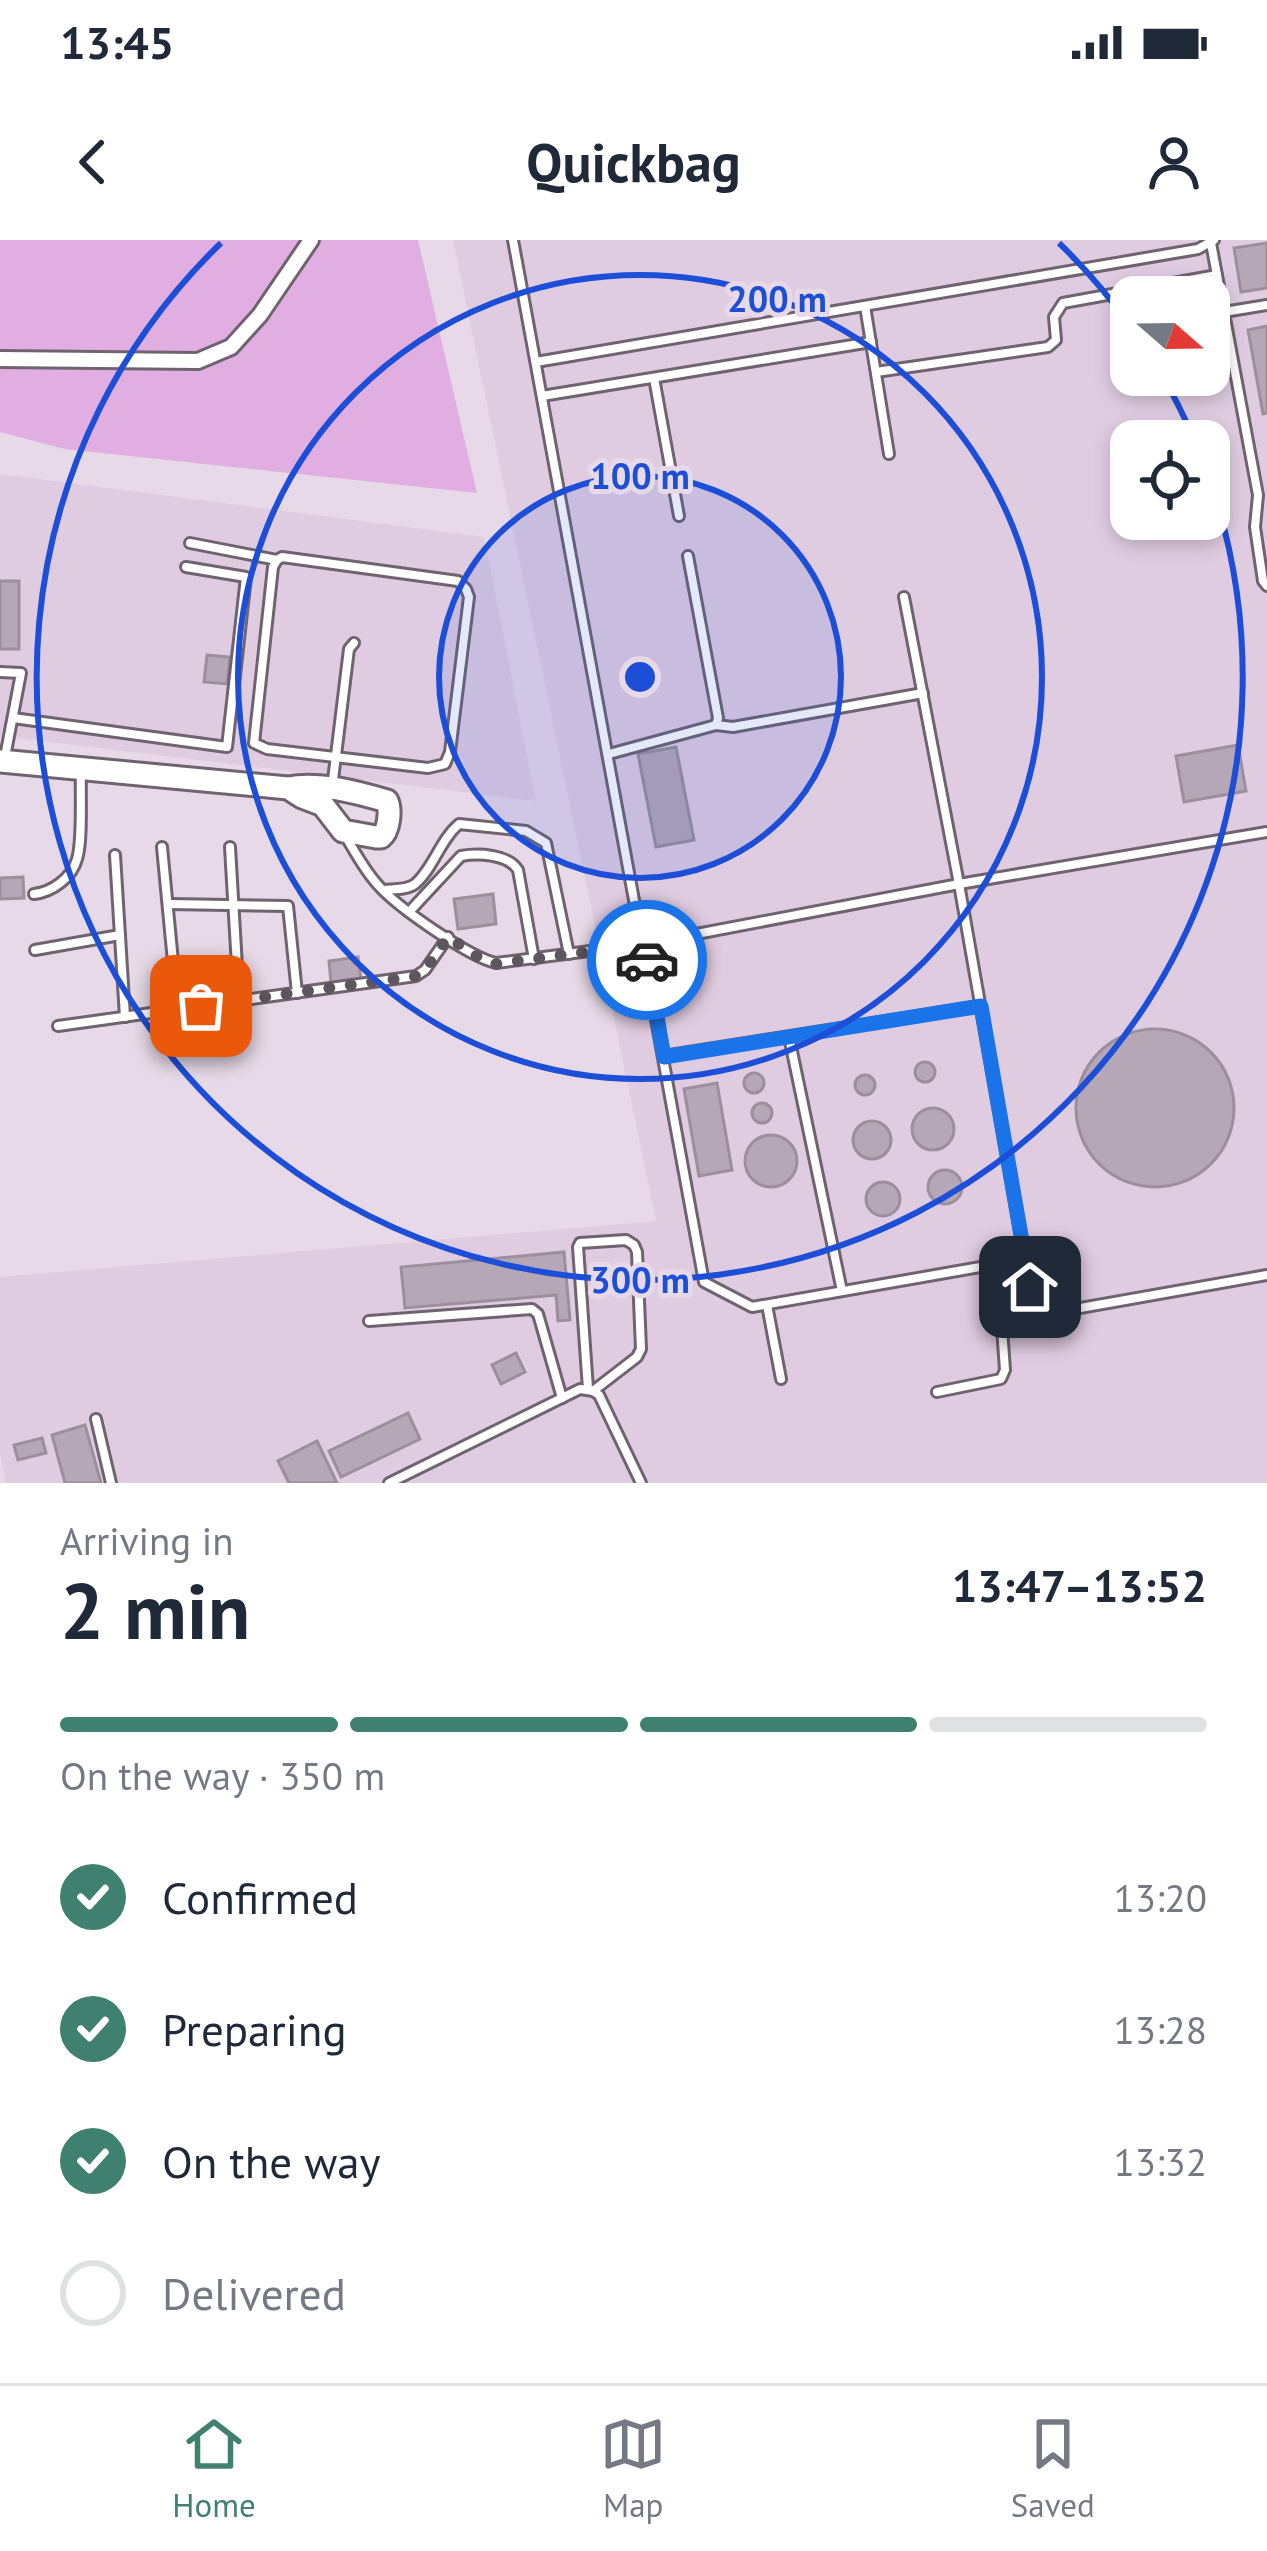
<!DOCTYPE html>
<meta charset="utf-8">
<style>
body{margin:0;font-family:"PT Sans",sans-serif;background:#f2f2f3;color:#1f2937;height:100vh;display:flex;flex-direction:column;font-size:45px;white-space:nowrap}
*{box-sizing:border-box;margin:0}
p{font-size:39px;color:#747a83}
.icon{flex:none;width:66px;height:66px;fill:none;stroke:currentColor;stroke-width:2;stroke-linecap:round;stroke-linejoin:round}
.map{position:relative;height:1243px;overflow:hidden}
.panel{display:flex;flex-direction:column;background:#fff;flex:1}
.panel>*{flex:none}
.needle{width:78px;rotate:110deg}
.fabs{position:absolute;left:1110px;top:36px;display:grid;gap:24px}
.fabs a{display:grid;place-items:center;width:120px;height:120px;border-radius:24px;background:#fff;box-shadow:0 6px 18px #0003;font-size:60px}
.pin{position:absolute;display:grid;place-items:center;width:102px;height:102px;color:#fff;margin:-51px;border-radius:24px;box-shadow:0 6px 18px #0006}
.courier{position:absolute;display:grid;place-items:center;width:120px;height:120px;margin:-60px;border:9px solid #1a73e8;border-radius:50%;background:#fff;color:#222;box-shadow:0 3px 15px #0007}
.headline em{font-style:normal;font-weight:700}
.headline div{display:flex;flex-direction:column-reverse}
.headline{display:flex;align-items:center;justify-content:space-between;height:204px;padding:0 60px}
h1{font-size:78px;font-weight:700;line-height:90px}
.bar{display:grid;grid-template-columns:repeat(4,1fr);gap:18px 12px;align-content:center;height:144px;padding:0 60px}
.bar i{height:15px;border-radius:9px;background:#e0e1e3}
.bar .current{background:#3f8070}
.bar p{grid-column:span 4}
ol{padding:0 60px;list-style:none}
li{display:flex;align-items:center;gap:36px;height:132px}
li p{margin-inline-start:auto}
li .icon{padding:12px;border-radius:50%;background:#3f8070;color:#fff;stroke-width:4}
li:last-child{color:#747a83}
li i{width:66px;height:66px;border:6px solid #e0e1e3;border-radius:50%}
.status{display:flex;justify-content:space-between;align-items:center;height:84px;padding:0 60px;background:#fff;direction:ltr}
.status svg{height:33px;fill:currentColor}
header{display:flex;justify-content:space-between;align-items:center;height:156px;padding:0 60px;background:#fff;font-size:54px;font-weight:700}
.dock{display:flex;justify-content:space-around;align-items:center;height:168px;border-top:3px solid #e0e1e3;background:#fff;font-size:33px;color:#747a83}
.dock a{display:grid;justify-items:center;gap:6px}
.dock .current{color:#3f8070}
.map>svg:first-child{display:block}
.built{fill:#e0cce1;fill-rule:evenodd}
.green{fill:#e1aee2}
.building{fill:#b5a7b5;stroke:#9c8f9c;stroke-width:3}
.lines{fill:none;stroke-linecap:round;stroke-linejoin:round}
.lane-casing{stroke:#6f636f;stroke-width:14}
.street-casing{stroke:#6f636f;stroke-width:20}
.secondary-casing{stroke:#6f636f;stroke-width:27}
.lane{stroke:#fff;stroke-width:8}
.street{stroke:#fff;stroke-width:14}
.secondary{stroke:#fff;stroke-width:21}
.done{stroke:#5e565e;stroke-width:12;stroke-dasharray:0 21.6}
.route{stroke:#1a73e8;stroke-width:15}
.ring{fill:none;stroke:#1d4ed8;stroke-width:6}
.centre{fill:#1d4ed8;stroke:#e7d9e7;stroke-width:6}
.ring-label{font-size:36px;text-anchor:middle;font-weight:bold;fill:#1d4ed8;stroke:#e7d9e7;stroke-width:10;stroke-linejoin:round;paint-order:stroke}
</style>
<div class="status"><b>13:45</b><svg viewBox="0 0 49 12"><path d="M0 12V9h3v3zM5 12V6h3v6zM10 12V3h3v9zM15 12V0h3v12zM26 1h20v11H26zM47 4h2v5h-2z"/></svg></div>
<header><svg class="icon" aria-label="back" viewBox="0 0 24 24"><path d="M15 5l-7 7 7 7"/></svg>Quickbag<svg class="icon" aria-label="person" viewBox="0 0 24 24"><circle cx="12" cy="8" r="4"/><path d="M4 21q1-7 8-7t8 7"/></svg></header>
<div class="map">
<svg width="1267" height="1243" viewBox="0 0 1267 1243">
<rect width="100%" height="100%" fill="#e7d9e7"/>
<g class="built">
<path d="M453,0h814v1243h-1261l-6,-29v-177l656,-56zM1131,57h78v78h-78zM1131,201h78v78h-78z"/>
<polygon points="0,234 484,297 536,561 0,496"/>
</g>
<polygon class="green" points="0,0 418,0 477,253 65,209 0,192"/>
<g class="building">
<polygon points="1267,3 1267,48 1241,52 1234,8"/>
<polygon points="1267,86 1267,173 1263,174 1248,90"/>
<rect x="0" y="341" width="19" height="68"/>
<polygon points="207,415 230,417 227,444 204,442"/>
<polygon points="1238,505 1246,551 1184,562 1176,516"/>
<polygon points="676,507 694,600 656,607 638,514"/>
<polygon points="23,637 24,658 0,659 0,638"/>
<polygon points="493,654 496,684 458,689 454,659"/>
<polygon points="358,717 361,739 331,743 329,721"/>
<circle cx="1155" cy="868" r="79"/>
<circle cx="925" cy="832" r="10"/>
<circle cx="754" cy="843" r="10"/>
<circle cx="865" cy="845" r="10"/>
<polygon points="717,843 732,930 699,936 684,849"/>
<circle cx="762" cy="873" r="10"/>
<circle cx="933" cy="889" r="21"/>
<circle cx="872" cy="900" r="19"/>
<circle cx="771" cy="921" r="26"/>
<circle cx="945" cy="947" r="17"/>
<circle cx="883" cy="959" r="17"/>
<polygon points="564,1012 570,1080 558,1081 556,1055 405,1068 401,1027"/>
<polygon points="516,1113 525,1132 501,1144 492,1125"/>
<polygon points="408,1173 420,1199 341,1237 329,1211"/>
<polygon points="85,1185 101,1243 65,1243 52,1195"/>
<polygon points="42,1198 46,1213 18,1220 14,1205"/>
<polygon points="317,1201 337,1243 289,1243 278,1221"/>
</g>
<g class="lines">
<defs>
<g id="lane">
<polyline points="513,0 704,1042 752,1067 1026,1019"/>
<polyline points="1211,3 1258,255 1255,287 1263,341 1267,346"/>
<polyline points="865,66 889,214"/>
<polyline points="1224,72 1267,65"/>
<polyline points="536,122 1198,9 1214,0"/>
<polyline points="876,132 1048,107 1056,100 1054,77 1063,63 1217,35"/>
<polyline points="654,138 679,276"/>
<polyline points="542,156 871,102"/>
<polyline points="190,303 277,320 282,317 458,341 466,349 469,357 450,512 445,524 428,528 267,509 254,503 273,327 277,320"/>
<polyline points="904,357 959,644 1035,1076"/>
<polyline points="0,432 21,433 5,517"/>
<polyline points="13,478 227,507 246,337 186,327"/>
<polyline points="716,485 733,487 923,453"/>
<polyline points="609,514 716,485 718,478 688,316"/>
<polyline points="332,548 349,409 354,403"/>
<path d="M346,597c10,17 19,34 32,48 19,22 91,72 118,78l148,-19 315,-60 308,-52"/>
<polyline points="162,607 174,732"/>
<polyline points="230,607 239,761"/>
<polyline points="115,615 125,777"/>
<path d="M384,650c10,-1 23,0 31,-6 18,-15 25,-44 44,-60l67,7 20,12 23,111"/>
<path d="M34,654c18,-2 38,-16 43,-35 6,-18 3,-68 4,-89"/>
<polyline points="169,664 288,666 297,753"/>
<path d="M409,672l52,-56c17,-3 47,-2 57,14l16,89"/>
<polyline points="35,710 120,695"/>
<polyline points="58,786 416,736 425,730 448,697"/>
<polyline points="789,797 842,1051"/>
<polyline points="663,816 981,766"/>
<polyline points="767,1065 781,1139"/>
<polyline points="369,1081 532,1069 538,1074 562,1158"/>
<polyline points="588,1149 578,1007 580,1003 626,1000 634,1005 637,1012 641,1109 637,1117 593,1151"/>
<polyline points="937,1152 1001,1139 1005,1130 1002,1088 1007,1081 1267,1035"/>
<polyline points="96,1179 111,1243"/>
<polyline points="389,1243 580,1149 593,1151 599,1155 641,1243"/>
</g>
<polyline id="street" points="0,119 198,121 231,107 260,75 311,0"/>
<path id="secondary" d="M0,521l288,27c31,-6 68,4 99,13 4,9 2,30 -6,36h-5l-33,-6 -20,-26 -21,-8 -14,-9"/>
</defs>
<use href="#lane" class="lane-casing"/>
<use href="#street" class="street-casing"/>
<use href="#secondary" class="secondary-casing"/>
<use href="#lane" class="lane"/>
<use href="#street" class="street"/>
<use href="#secondary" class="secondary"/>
</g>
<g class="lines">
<polyline class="done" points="201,766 416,736 425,730 448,697 481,719 496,724 644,704 647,720"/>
<polyline class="route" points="647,720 664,817 981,766 1030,1047"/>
</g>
<circle cx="640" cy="437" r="201" fill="#1d4ed8" fill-opacity=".12"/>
<g class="ring">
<circle cx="640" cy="437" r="201"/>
<circle cx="640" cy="437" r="402"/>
<path d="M1059 3A603 603 0 0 1 1131 87M1162 135A603 603 0 0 1 1193 197M1210 241A603 603 0 1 1 221 3"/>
</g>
<circle cx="640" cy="437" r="18" class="centre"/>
<g class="ring-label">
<text x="777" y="72">200 m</text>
<text x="640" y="249">100 m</text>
<text x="640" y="1053">300 m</text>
</g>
</svg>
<div class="fabs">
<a><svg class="needle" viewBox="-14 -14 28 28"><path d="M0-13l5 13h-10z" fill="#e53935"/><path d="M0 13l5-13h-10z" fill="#747a83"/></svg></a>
<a><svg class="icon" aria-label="locate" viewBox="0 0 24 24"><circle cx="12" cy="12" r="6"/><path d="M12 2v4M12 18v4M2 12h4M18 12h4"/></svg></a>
</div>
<div class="pin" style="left:201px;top:766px;background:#ea580c"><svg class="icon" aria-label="bag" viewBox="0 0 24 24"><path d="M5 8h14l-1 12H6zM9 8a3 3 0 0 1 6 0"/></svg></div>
<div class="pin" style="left:1030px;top:1047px;background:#1f2937"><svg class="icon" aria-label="home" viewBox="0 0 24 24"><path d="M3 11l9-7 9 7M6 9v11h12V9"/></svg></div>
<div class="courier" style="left:647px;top:720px"><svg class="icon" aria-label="car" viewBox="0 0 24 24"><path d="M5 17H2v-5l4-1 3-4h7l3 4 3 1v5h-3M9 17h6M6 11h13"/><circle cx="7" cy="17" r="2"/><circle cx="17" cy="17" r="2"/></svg></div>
</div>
<section class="panel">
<div class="headline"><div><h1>2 min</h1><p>Arriving in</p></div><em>13:47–13:52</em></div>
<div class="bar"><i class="current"></i><i class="current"></i><i class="current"></i><i></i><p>On the way · 350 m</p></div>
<ol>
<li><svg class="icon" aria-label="check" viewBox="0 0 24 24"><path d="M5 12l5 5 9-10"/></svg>Confirmed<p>13:20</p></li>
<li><svg class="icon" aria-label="check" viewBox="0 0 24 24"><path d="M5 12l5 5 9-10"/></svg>Preparing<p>13:28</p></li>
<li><svg class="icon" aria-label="check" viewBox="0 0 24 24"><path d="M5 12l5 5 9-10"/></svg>On the way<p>13:32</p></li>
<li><i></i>Delivered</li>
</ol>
</section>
<nav class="dock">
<a class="current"><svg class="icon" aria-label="home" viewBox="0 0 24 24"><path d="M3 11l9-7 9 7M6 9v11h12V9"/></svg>Home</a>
<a><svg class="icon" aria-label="map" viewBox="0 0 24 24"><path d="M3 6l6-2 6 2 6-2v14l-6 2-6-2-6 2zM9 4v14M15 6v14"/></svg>Map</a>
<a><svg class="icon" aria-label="saved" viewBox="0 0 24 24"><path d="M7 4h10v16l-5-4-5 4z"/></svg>Saved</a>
</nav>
